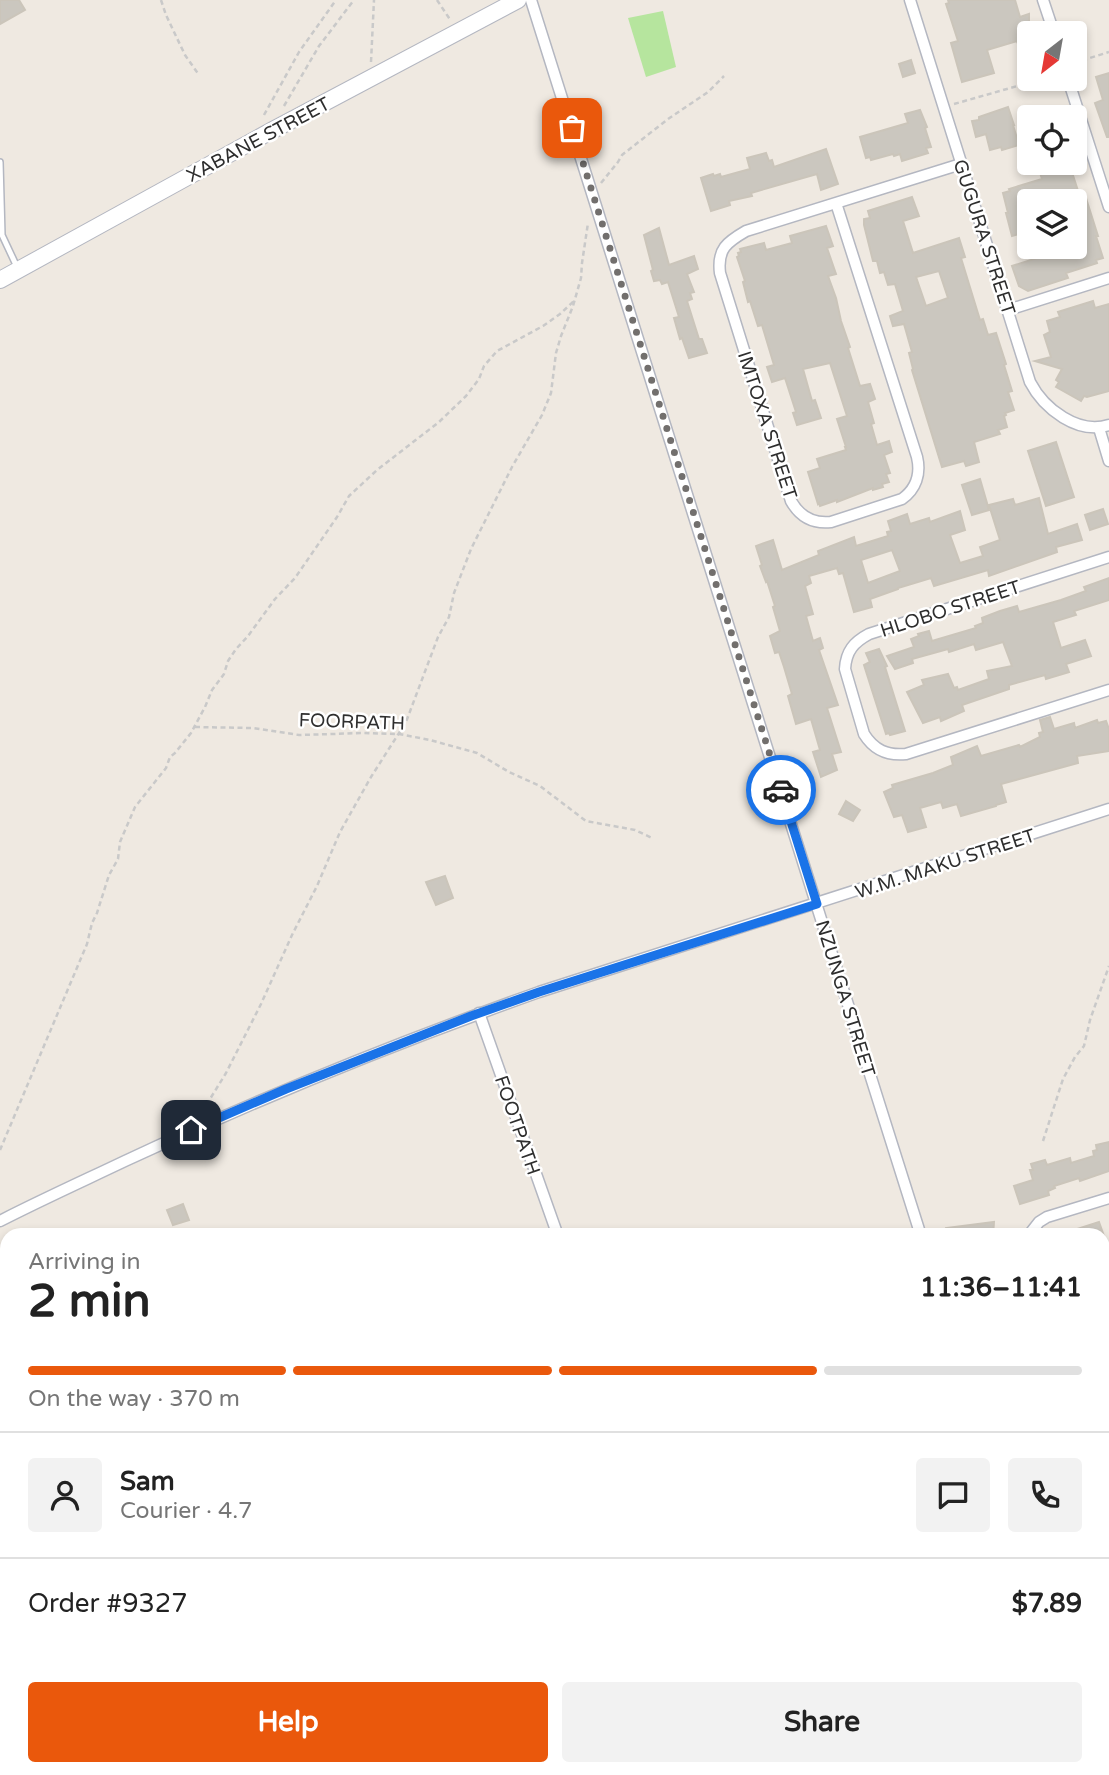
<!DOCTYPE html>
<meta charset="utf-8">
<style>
body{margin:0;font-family:"Varela Round",sans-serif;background:#f2f2f2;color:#222;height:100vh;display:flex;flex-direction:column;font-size:26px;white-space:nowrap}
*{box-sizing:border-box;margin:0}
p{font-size:23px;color:#767676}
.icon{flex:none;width:38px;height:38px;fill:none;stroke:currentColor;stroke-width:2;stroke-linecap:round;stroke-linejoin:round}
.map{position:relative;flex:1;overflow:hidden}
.sheet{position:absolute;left:0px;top:1228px;width:1110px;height:548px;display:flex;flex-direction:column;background:#fff;border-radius:21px 21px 0 0;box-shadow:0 4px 10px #0003}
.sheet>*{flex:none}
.needle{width:46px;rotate:211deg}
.buttons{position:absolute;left:1017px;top:21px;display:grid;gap:14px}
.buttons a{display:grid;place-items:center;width:70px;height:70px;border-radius:7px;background:#fff;box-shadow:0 4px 10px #0003;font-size:35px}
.pin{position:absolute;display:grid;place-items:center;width:60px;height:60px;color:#fff;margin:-30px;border-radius:14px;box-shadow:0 4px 10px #0006}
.courier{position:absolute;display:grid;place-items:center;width:70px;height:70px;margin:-35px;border:5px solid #1a73e8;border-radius:50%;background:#fff;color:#222;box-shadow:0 2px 9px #0007}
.headline em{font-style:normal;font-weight:700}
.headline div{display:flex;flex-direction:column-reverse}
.headline{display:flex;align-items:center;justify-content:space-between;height:119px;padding:0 28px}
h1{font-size:46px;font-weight:700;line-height:52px}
.bar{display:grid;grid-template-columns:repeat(4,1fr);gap:10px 7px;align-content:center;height:84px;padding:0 28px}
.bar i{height:9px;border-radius:5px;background:#e0e0e0}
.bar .current{background:#ea580c}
.bar p{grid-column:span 4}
.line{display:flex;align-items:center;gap:18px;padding:0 28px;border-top:2px solid #e0e0e0}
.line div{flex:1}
.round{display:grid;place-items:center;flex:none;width:74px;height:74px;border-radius:7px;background:#f2f2f2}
.button{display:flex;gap:14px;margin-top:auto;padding:14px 28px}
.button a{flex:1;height:80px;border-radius:7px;background:#ea580c;color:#fff;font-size:28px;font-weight:700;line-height:80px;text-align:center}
.button a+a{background:#f2f2f2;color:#222}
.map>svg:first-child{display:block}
.green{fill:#b6e59e}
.building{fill:#cbc7bf;stroke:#cbc5ba;stroke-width:2;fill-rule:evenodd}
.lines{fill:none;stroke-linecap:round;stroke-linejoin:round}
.lane-casing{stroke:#b4b7c1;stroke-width:8}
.street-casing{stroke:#b4b7c1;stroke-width:13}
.secondary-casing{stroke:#b4b7c1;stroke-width:18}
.path{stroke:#c9c9c9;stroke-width:2.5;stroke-dasharray:5 3.5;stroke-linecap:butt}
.lane{stroke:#fff;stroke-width:5}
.street{stroke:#fff;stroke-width:10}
.secondary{stroke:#fff;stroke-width:16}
.done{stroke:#726f6d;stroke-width:7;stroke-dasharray:0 12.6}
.route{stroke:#1a73e8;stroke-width:9}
.labels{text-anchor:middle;stroke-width:5;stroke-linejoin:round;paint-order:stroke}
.street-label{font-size:19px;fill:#2e2e2e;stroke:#fff}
</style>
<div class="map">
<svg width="1109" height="1775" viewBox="0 0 1109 1775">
<rect width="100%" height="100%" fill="#efe9e1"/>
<g class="green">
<polygon points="663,11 676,67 646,77 628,18"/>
<polygon points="1109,1589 1109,1775 999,1775 1003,1769 1102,1769 1102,1600"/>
</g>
<g class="building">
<polygon points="0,0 19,0 25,10 0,24"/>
<polygon points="948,0 1015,0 1020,17 1029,14 1029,70 1027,70 1017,41 987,50 994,73 962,82 951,43 958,41 946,4 949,3"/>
<polygon points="911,60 915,73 903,77 899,64"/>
<polygon points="1109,73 1109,137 1107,137 1095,103 1103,100 1096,77"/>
<polygon points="1008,107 1014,125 1013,125 1019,145 1002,150 1001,147 990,150 986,134 976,137 972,121 979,120 979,117"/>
<polygon points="920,110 927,127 925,128 931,147 926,148 928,153 902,161 900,154 894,156 893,154 871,160 870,157 866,158 860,137 908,123 905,114"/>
<polygon points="826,149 838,184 821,190 817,174 751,193 752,196 729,201 730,205 711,211 701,178 713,174 714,176 720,174 721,177 750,169 747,158 766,153 769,161 772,160 774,167"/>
<polygon points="1037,163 1069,163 1080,197 1085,195 1098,236 1096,236 1103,258 1096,260 1097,263 1066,273 1068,278 1028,291 1019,286 1012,266 1059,251 1058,247 1074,247 1074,201 1029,201 1029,231 1012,236 1006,213 1008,213 1003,193 1010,191 1009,189 1042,179"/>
<path d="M912,197l7,19 -16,5 10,32 46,-15 6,19 -4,1 19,62 3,-1 5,16 8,-2 10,31 -2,1 8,26 -4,1 6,18 -9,3 1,2 -2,1 3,11 -9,3 2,4 -26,8 5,20 -13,4 -2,-5 -22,6 -30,-97 1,-1 -4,-16 3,-1 -8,-28 -11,2 -3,-10 13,-5 -8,-27 -7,1 -4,-13 -4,1 -3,-12h-4l-9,-36v-6l6,-1 -2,-7zM939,271l9,27 -22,8 -10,-29z"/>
<polygon points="826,226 833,246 827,248 836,274 828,276 836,298 841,321 850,347 848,348 860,386 870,384 875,399 868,402 874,423 871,424 877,445 889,441 892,452 884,455 890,473 886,474 889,482 882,484 883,487 873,490 873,488 837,502 837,500 820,506 819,503 818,504 808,472 820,468 817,459 846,450 845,447 846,447 837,419 847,416 830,363 803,369 812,401 815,400 821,418 797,425 793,413 796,412 785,378 772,382 767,367 774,365 762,325 758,326 750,301 748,302 743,282 745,281 737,257 739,256 738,253 741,252 740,249 764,243 766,250 792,243 790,236"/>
<polygon points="659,228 669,265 694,256 698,269 687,274 694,292 690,293 692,299 687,301 699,339 702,339 707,353 689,358 682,338 680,339 674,318 679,317 668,282 662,284 660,280 654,281 651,271 653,270 644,235"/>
<polygon points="1093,301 1095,308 1109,304 1109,391 1087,397 1084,396 1081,401 1056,387 1059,382 1056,380 1062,369 1035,361 1051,357 1044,335 1050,332 1047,321 1060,317 1058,312"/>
<polygon points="1056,442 1074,497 1046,506 1028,451"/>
<polygon points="980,479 989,510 972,515 962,485"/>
<path d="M1039,498l9,36 29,-10 5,16 -26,7 1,5 -68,24 -1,-6 -54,16 -3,-8 -33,10v1l-28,10 2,8 -18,5 -11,-39 -4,1 -2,-6 -28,8 2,7 -6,3 8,28 -7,2 7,25 7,-3 3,10 -4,2 19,55 -11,3 14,44 -9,2 5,16 -16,7 -8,-25 7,-2 -9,-31 -15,5 -8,-28 4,-2 -8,-27 -5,-15 -4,1 -5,-17 10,-5 -7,-24 2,-1 -8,-25 -1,1 -6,-16 2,-1 -6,-19 17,-6 9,30 37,-15 -1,-4 36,-14 2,9 32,-10 -1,-4 4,-1 -3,-10 19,-7 3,10 19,-6 1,4 30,-11 5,19 -15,5 10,28 23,-7 -3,-9 20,-7 -11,-35 24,-6 2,6zM892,550l8,21 -32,12 -7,-23z"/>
<polygon points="1103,509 1108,524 1090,530 1085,515"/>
<polygon points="1109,578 1109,600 1074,611 1076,615 1053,622 1061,648 1085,640 1091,656 1066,664 1069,672 1046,679 1045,675 1009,685 1009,689 962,705 964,711 941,721 940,717 923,723 907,692 924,685 922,680 948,674 954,688 957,687 958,690 989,679 987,671 1012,666 1003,642 976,650 974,644 949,652 948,649 912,659 913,663 895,669 887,656 914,647 911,639 919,636 918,634 929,631 932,641 976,628 975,626 983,623 982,618 1000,611 1017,606 1019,612 1061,600 1086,591 1084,587"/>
<polygon points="879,649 887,666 885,667 905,731 890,735 889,733 886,734 864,665 870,662 866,653"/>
<polygon points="1050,717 1054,729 1074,723 1075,728 1097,720 1098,723 1106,721 1109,729 1109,751 1077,756 1078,763 1001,784 1006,802 996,805 996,806 961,816 957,804 943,808 941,802 920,808 926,827 908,832 902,815 894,817 884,792 893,788 892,785 933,773 953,765 951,757 977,746 981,756 1019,745 1020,747 1040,737 1039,733 1043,732 1040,720"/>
<polygon points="846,801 860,810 853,821 839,814"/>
<polygon points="445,876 453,898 436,905 426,882"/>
<polygon points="1109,1142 1109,1171 1080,1181 1079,1178 1054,1186 1055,1188 1048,1191 1049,1195 1020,1204 1014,1186 1033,1180 1030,1170 1033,1170 1031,1164 1045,1160 1047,1165 1070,1158 1071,1163 1094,1156 1093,1151 1097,1150 1096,1145"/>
<polygon points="183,1204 189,1220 173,1225 167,1210"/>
<polygon points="994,1222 993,1236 947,1236 946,1228"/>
<polygon points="1099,1222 1104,1236 1066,1236 1065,1233"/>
</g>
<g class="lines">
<defs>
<polyline id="lane" points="0,162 2,235 17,267"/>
<g id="street">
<polyline points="531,0 921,1236"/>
<path d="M910,0l120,382c14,27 48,53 79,43"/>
<polyline points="1043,0 1054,33"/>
<polyline points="1068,79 1109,207"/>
<path d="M836,203l81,254c4,17 -1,32 -15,42l-71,23c-18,2 -31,-5 -40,-21l-71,-228c-3,-24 7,-31 26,-42l215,-67"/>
<polyline points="1008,310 1109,278"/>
<polyline points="1099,428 1109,461"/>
<path d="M1109,557l-240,77c-15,8 -23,17 -24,35l19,65c10,16 23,22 42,20l203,-64"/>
<polyline points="479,1013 558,1236"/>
<path d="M0,1221c41,-21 83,-40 125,-60 135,-63 274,-119 414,-169l570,-183"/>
<polyline points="1028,1236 1039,1222 1047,1217 1109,1198"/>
<polyline points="1102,1455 1109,1457"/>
<polyline points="1089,1769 1091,1775"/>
<polyline points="939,1775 980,1769"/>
</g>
<polyline id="secondary" points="0,280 271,131 518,0"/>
</defs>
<use href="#lane" class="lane-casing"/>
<use href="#street" class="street-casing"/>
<use href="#secondary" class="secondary-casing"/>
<g class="path">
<polyline points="161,0 166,15 185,55 199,75"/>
<polyline points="437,0 451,21"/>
<polyline points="371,62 374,0"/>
<polyline points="1074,63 1109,52"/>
<polyline points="954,104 1042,79"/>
<polyline points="284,106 319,46 354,0"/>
<polyline points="264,115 299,52 336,0"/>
<polyline points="601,183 618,162 622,155 668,119 708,92 724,76"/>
<polyline points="195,727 253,728 299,735 364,733 399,734 430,740 477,753 509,772 540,786 586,821 635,830 652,838"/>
<polyline points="202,1112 226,1073 261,1004 292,935 317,886 340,832 371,777 406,722 438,637 449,617 454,593 471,549 512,467 542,415 551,393 556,353 561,336 573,306 581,278 582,263 588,223"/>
<polyline points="1043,1141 1063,1079 1075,1057 1084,1046 1090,1020 1109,966"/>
<polyline points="0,1150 87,944 92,923 97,913 109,875 118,859 120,842 135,807 166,768 170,757 175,753 191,733 205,707 212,690 224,674 228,661 236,649 248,636 275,599 295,578 337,517 349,496 377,470 439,422 466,396 479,379 484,366 497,351 543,326 560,314 575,300"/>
<polyline points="5,1536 7,1539"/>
<polyline points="0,1649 7,1628"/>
<polyline points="0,1654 7,1650"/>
<polyline points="1102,1762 1109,1754"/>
<polyline points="271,1769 273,1775"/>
<polyline points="317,1775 352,1769"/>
<polyline points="836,1775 842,1769"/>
</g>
<use href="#lane" class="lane"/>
<use href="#street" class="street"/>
<use href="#secondary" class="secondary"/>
</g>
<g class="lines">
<polyline class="done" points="572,128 781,790"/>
<polyline class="route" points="191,1130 286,1089 471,1016 539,992 817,904 781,790"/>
</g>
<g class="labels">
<g class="street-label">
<text transform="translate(258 139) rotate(-28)" y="7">XABANE STREET</text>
<text transform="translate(985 237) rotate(72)" y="7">GUGURA STREET</text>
<text transform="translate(768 425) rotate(72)" y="7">IMTOXA STREET</text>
<text transform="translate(950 608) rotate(-18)" y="7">HLOBO STREET</text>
<text transform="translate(352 721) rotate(2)" y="7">FOORPATH</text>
<text transform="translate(945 863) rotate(-18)" y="7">W.M. MAKU STREET</text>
<text transform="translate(846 998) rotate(73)" y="7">NZUNGA STREET</text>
<text transform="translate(518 1125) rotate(71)" y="7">FOOTPATH</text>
</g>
</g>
</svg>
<div class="buttons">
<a><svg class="needle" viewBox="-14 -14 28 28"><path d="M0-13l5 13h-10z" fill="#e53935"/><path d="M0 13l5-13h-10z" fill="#767676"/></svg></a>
<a><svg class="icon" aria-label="locate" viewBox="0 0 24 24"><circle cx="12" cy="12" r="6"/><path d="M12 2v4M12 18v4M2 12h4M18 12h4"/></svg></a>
<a><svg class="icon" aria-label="layers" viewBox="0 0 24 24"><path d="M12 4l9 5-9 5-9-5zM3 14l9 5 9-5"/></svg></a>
</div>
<div class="pin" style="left:572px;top:128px;background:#ea580c"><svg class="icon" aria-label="bag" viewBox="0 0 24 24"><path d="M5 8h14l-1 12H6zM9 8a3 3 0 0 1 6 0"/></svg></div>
<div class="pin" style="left:191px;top:1130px;background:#1f2937"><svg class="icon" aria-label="home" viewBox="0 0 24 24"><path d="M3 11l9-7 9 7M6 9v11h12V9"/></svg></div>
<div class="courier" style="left:781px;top:790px"><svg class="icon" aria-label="car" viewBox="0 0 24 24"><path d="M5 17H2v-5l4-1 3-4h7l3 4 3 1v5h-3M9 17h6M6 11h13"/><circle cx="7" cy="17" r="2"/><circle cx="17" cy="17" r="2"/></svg></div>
<section class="sheet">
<div class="headline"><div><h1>2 min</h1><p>Arriving in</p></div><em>11:36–11:41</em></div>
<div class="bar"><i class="current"></i><i class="current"></i><i class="current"></i><i></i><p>On the way · 370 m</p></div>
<div class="line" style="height:126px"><a class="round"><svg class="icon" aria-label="person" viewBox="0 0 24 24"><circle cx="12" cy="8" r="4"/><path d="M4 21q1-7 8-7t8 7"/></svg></a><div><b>Sam</b><p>Courier · 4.7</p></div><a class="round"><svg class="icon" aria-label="chat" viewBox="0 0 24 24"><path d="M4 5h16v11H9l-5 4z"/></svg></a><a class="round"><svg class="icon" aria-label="phone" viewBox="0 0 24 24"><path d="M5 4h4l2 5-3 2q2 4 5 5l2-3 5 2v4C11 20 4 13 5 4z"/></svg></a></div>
<div class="line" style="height:91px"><div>Order #9327</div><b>$7.89</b></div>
<div class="button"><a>Help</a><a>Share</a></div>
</section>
</div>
